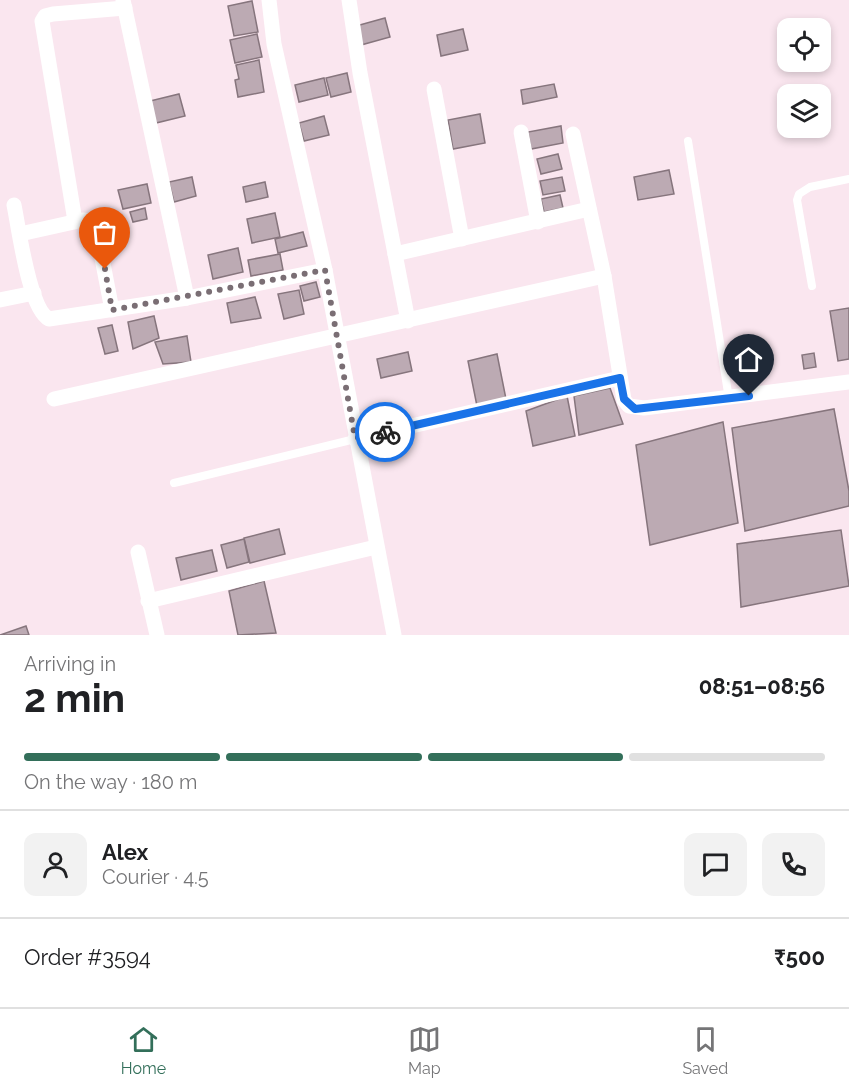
<!DOCTYPE html>
<meta charset="utf-8">
<style>
body{margin:0;font-family:Raleway,sans-serif;background:#f2f2f2;color:#202124;height:100vh;display:flex;flex-direction:column;font-size:22px;white-space:nowrap}
*{box-sizing:border-box;margin:0}
p{font-size:20px;color:#757577}
.icon{flex:none;width:33px;height:33px;fill:none;stroke:currentColor;stroke-width:2;stroke-linecap:round;stroke-linejoin:round}
.map{position:relative;height:635px;overflow:hidden}
.panel{display:flex;flex-direction:column;background:#fff;flex:1}
.panel>*{flex:none}
.tools{position:absolute;left:777px;top:18px;display:grid;gap:12px}
.tools a{display:grid;place-items:center;width:54px;height:54px;border-radius:12px;background:#fff;box-shadow:0 3px 9px #0003;font-size:30px}
.pin{position:absolute;display:grid;place-items:center;width:51px;height:51px;color:#fff;margin:-62px -26px;border-radius:50% 50% 50% 0;rotate:-45deg;box-shadow:0 0 6px #0007}
.pin .icon{rotate:45deg}
.courier{position:absolute;display:grid;place-items:center;width:60px;height:60px;margin:-30px;border:4px solid #1a73e8;border-radius:50%;background:#fff;color:#222;box-shadow:0 2px 8px #0007}
.summary em{font-style:normal;font-weight:700}
.summary div{display:flex;flex-direction:column-reverse}
.summary{display:flex;align-items:center;justify-content:space-between;height:102px;padding:0 24px}
h1{font-size:39px;font-weight:700;line-height:45px}
.bar{display:grid;grid-template-columns:repeat(4,1fr);gap:9px 6px;align-content:center;height:72px;padding:0 24px}
.bar i{height:8px;border-radius:4px;background:#e0e0e0}
.bar .on{background:#336f5a}
.bar p{grid-column:span 4}
.line{display:flex;align-items:center;gap:15px;padding:0 24px;border-top:2px solid #e0e0e0}
.line div{flex:1}
.round{display:grid;place-items:center;flex:none;width:63px;height:63px;border-radius:12px;background:#f2f2f2}
.tab-bar{display:flex;justify-content:space-around;align-items:center;height:84px;border-top:2px solid #e0e0e0;background:#fff;font-size:16px;color:#757577}
.tab-bar a{display:grid;justify-items:center;gap:3px}
.tab-bar .on{color:#336f5a}
.map>svg:first-child{display:block}
.building{fill:#bcaab3;stroke:#86757d;stroke-width:1.5}
.lines{fill:none;stroke-linecap:round;stroke-linejoin:round}
.lane{stroke:#fff;stroke-width:8}
.street{stroke:#fff;stroke-width:15}
.done{stroke:#7a6e74;stroke-width:6;stroke-dasharray:0 10.8}
.route{stroke:#1a73e8;stroke-width:8}
</style>
<div class="map">
<svg width="849" height="635" viewBox="0 0 849 635">
<rect width="100%" height="100%" fill="#fae6ef"/>
<g class="building">
<polygon points="252,1 258,32 234,36 228,6"/>
<polygon points="385,18 390,37 361,45 356,26"/>
<polygon points="463,29 468,50 441,56 437,35"/>
<polygon points="257,34 262,57 235,63 230,40"/>
<polygon points="259,60 264,92 238,97 235,80 239,79 236,65"/>
<polygon points="347,73 351,92 331,97 326,78"/>
<polygon points="324,78 328,95 299,102 295,85"/>
<polygon points="554,84 557,97 523,104 521,90"/>
<polygon points="179,94 185,116 156,123 150,101"/>
<polygon points="480,114 485,143 453,149 448,120"/>
<polygon points="324,116 329,135 304,141 299,123"/>
<polygon points="561,126 563,143 531,149 528,132"/>
<polygon points="558,154 562,169 541,174 537,159"/>
<polygon points="669,170 674,194 638,200 634,177"/>
<polygon points="192,177 196,196 174,202 169,182"/>
<polygon points="562,177 565,191 543,195 540,181"/>
<polygon points="265,182 268,197 246,202 243,187"/>
<polygon points="147,184 151,203 123,209 118,190"/>
<polygon points="560,195 563,208 544,212 541,199"/>
<polygon points="145,208 147,219 133,222 130,212"/>
<polygon points="275,213 280,237 252,243 247,219"/>
<polygon points="303,232 307,246 278,253 275,239"/>
<polygon points="238,248 243,272 213,279 208,255"/>
<polygon points="280,254 283,270 251,276 248,260"/>
<polygon points="316,282 320,297 304,301 300,286"/>
<polygon points="299,290 304,314 284,319 278,294"/>
<polygon points="255,297 261,318 231,323 227,303"/>
<polygon points="849,308 849,359 838,361 830,311"/>
<polygon points="154,316 159,338 133,349 128,322"/>
<polygon points="112,325 118,351 105,354 98,328"/>
<polygon points="187,336 191,362 163,364 155,342"/>
<polygon points="408,352 412,371 381,378 377,359"/>
<polygon points="814,353 816,367 804,369 802,355"/>
<polygon points="497,354 506,399 477,406 468,361"/>
<polygon points="610,388 623,424 579,435 574,396"/>
<polygon points="567,396 575,436 533,446 526,411"/>
<polygon points="834,409 849,491 849,506 745,531 732,428"/>
<polygon points="723,422 738,523 650,545 636,445"/>
<polygon points="279,529 285,554 250,563 244,538"/>
<polygon points="841,530 849,586 741,607 737,544"/>
<polygon points="244,539 249,562 227,568 221,545"/>
<polygon points="212,550 217,571 181,580 176,558"/>
<polygon points="264,581 276,633 238,635 229,591"/>
<polygon points="26,626 29,635 0,635"/>
</g>
<g class="lines">
<g class="lane">
<polyline points="688,141 729,399"/>
<polyline points="812,286 797,200 799,194 810,187 849,179"/>
<polyline points="174,483 355,439"/>
</g>
<g class="street">
<polyline points="123,0 187,298"/>
<polyline points="269,0 274,44 325,270 394,635"/>
<polyline points="349,0 360,73 408,321"/>
<polyline points="434,89 462,239"/>
<polyline points="521,132 538,222"/>
<polyline points="573,134 604,276 624,400 629,406 644,408 849,382"/>
<path d="M14,205c5,24 15,104 35,114l138,-21 138,-28"/>
<polyline points="75,221 42,21 45,16 53,14 125,8"/>
<polyline points="20,234 83,220 95,222 112,310"/>
<polyline points="395,254 589,209"/>
<polyline points="0,300 34,293"/>
<polyline points="54,399 604,276"/>
<polyline points="355,439 620,378"/>
<polyline points="138,552 157,635"/>
<polyline points="148,601 376,547"/>
</g>
</g>
<g class="lines">
<polyline class="done" points="105,269 112,310 325,270 355,438 385,432"/>
<polyline class="route" points="385,432 620,378 624,399 635,409 749,396"/>
</g>
</svg>
<div class="tools">
<a><svg class="icon" aria-label="locate" viewBox="0 0 24 24"><circle cx="12" cy="12" r="6"/><path d="M12 2v4M12 18v4M2 12h4M18 12h4"/></svg></a>
<a><svg class="icon" aria-label="layers" viewBox="0 0 24 24"><path d="M12 4l9 5-9 5-9-5zM3 14l9 5 9-5"/></svg></a>
</div>
<div class="pin" style="left:105px;top:269px;background:#ea580c"><svg class="icon" aria-label="bag" viewBox="0 0 24 24"><path d="M5 8h14l-1 12H6zM9 8a3 3 0 0 1 6 0"/></svg></div>
<div class="pin" style="left:749px;top:396px;background:#1f2937"><svg class="icon" aria-label="home" viewBox="0 0 24 24"><path d="M3 11l9-7 9 7M6 9v11h12V9"/></svg></div>
<div class="courier" style="left:385px;top:432px"><svg class="icon" aria-label="bike" viewBox="0 0 24 24"><circle cx="6" cy="16" r="4"/><circle cx="18" cy="16" r="4"/><path d="M6 16l4-8h5l3 8M10 8l3 8H6M13 5h3"/></svg></div>
</div>
<section class="panel">
<div class="summary"><div><h1>2 min</h1><p>Arriving in</p></div><em>08:51–08:56</em></div>
<div class="bar"><i class="on"></i><i class="on"></i><i class="on"></i><i></i><p>On the way · 180 m</p></div>
<div class="line" style="height:108px"><a class="round"><svg class="icon" aria-label="person" viewBox="0 0 24 24"><circle cx="12" cy="8" r="4"/><path d="M4 21q1-7 8-7t8 7"/></svg></a><div><b>Alex</b><p>Courier · 4.5</p></div><a class="round"><svg class="icon" aria-label="chat" viewBox="0 0 24 24"><path d="M4 5h16v11H9l-5 4z"/></svg></a><a class="round"><svg class="icon" aria-label="phone" viewBox="0 0 24 24"><path d="M5 4h4l2 5-3 2q2 4 5 5l2-3 5 2v4C11 20 4 13 5 4z"/></svg></a></div>
<div class="line" style="height:78px"><div>Order #3594</div><b>₹500</b></div>
</section>
<nav class="tab-bar">
<a class="on"><svg class="icon" aria-label="home" viewBox="0 0 24 24"><path d="M3 11l9-7 9 7M6 9v11h12V9"/></svg>Home</a>
<a><svg class="icon" aria-label="map" viewBox="0 0 24 24"><path d="M3 6l6-2 6 2 6-2v14l-6 2-6-2-6 2zM9 4v14M15 6v14"/></svg>Map</a>
<a><svg class="icon" aria-label="saved" viewBox="0 0 24 24"><path d="M7 4h10v16l-5-4-5 4z"/></svg>Saved</a>
</nav>
